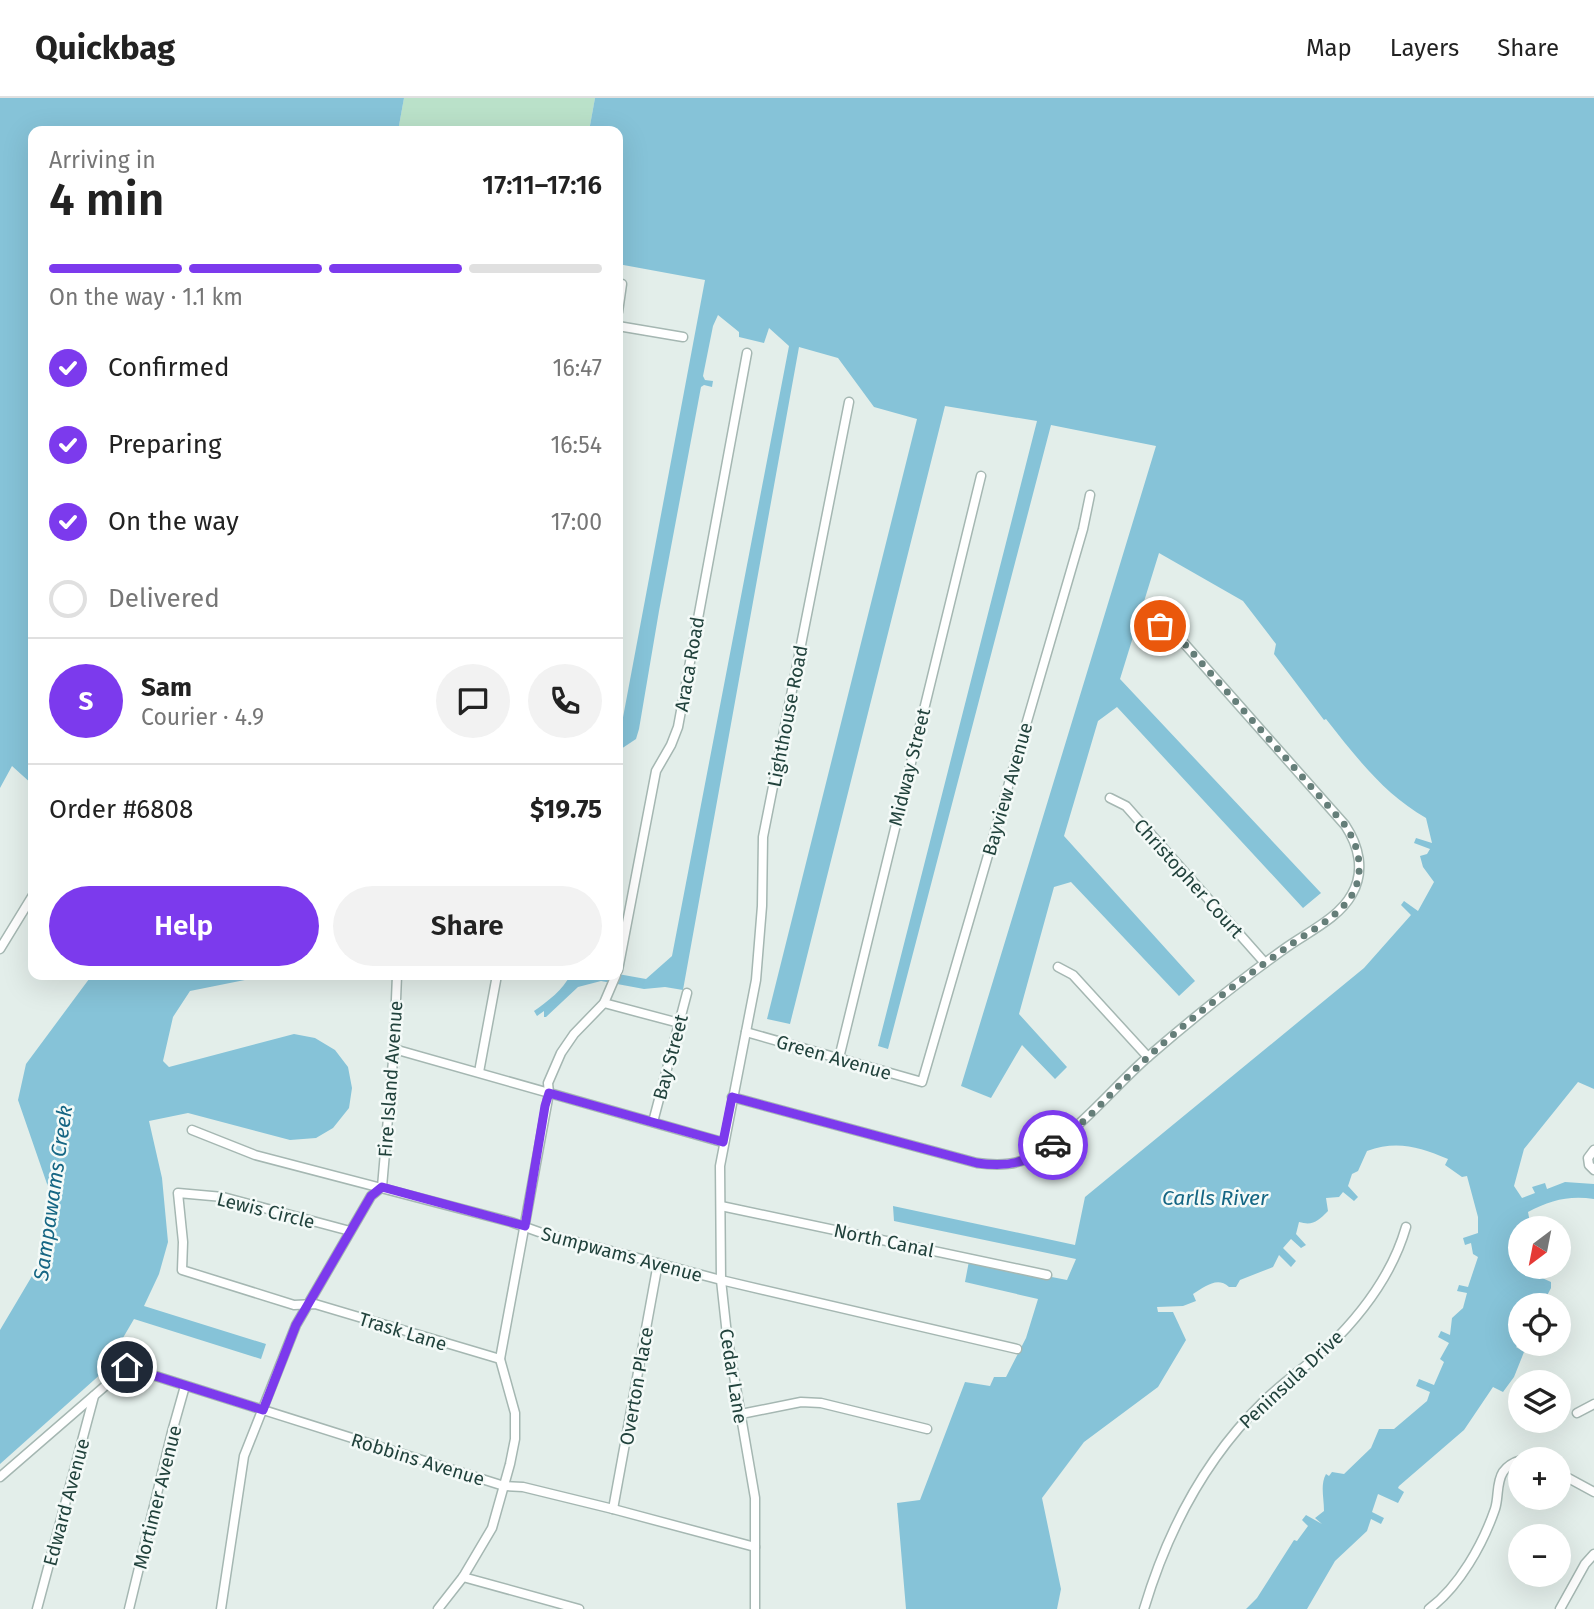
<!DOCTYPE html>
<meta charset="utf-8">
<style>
body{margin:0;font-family:"Fira Sans",sans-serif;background:#f2f2f2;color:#222;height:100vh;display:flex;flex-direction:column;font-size:26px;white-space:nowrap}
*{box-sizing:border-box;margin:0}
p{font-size:23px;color:#767676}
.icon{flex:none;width:38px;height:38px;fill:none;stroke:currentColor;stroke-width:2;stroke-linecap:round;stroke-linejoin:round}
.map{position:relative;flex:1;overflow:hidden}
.details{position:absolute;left:28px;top:28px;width:595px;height:854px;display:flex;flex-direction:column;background:#fff;border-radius:14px;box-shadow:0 7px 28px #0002}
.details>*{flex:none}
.needle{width:46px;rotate:212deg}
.tools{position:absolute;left:1508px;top:1118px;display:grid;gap:14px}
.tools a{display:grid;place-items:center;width:63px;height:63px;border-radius:50%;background:#fff;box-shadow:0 7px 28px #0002;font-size:35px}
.pin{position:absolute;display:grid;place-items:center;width:60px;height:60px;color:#fff;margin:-30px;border:4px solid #fff;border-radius:50%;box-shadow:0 2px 7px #0007}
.courier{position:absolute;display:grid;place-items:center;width:70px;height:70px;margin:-35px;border:5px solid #7c3aed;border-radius:50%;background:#fff;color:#222;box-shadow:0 2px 9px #0007}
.head em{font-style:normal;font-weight:600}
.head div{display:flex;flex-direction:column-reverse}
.head{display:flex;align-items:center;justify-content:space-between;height:119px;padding:0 21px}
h1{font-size:46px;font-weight:600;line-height:52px}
.bar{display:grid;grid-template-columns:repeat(4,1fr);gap:10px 7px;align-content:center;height:84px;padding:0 21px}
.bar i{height:9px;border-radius:5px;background:#e0e0e0}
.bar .current{background:#7c3aed}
.bar p{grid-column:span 4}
.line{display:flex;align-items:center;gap:18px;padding:0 21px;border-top:2px solid #e0e0e0}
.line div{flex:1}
.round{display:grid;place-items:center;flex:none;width:74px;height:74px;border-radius:37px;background:#f2f2f2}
ol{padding:0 21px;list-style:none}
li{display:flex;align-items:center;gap:21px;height:77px}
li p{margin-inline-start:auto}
li .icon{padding:7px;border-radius:50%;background:#7c3aed;color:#fff;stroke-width:4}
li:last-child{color:#767676}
li i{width:38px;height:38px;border:4px solid #e0e0e0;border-radius:50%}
.action{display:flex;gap:14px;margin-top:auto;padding:14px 21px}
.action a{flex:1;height:80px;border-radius:42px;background:#7c3aed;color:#fff;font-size:28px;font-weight:600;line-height:80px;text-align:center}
.action a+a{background:#f2f2f2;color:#222}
header{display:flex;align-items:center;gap:42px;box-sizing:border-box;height:98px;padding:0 35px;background:#fff;border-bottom:2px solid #e0e0e0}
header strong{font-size:33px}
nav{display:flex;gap:38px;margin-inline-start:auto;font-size:24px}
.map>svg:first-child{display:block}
.green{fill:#bae1c9}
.water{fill:#86c3d8}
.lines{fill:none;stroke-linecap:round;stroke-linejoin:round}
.street-casing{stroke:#a5b7b2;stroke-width:11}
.street{stroke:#fff;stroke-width:8}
.done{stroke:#657e79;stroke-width:7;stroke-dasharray:0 12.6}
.route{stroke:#7c3aed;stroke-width:9}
.labels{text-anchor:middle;stroke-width:5;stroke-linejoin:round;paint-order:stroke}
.street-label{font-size:19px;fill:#21423c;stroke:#f4faf8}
.water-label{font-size:21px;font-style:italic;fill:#156684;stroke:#f4faf8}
</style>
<header>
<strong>Quickbag</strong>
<nav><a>Map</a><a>Layers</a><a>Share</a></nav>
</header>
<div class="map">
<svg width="1594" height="1511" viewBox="0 0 1594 1511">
<rect width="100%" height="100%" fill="#e3eeea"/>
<polygon class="green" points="404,0 595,0 589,33 398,33"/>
<g class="water">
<polygon points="0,0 404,0 398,33 33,33 33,687 12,668 0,690"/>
<path d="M595,0h999v991l-16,-7 -54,67 -10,37 8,12 13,-5 -3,-6 13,-4 2,6 18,-7 29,2v15c-24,-4 -44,1 -66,13l3,16h-10v39h22l1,3 -5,2 1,5 11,5v6l-9,17 -21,1v38h4l-3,3 -4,-2 -2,2 8,5 -10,25 -11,15 -10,-5 -29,43 -65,56 -1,2 6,4 -6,11 -20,-9 -6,18 12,6 -3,6 -10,-5 -4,12 -32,30 -28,48h-61l11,-11 37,-58 3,1 11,-15 -6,-6 4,-5 16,9 -7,-6 9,-7c0,-13 -4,-26 2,-37l3,2 3,-4 12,2 27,-26 8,-19h15l33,-28 3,-9 -14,-6 3,-7 15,6 10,-23 -4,-3 9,-16 -11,-6 3,-6 9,4 2,-17 11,-10 4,-15 -10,-2 2,-6 9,2 10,-30 -5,-3 -2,-11 -6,2 -2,-7 15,-5v-16l-11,-41 -5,1 -17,-12 3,-6c-29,-12 -51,-19 -81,-8l-9,20 -6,3 -4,12 10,11 -4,4 -11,-9 -4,5 -13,1 2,13c-10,10 -15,15 -29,11l-3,12 10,11 -5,3 -10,-9 -8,9 13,13 -5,6 -12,-12 -6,12 -33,13 -4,7h-7c-12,-11 -24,0 -36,7l3,7 -13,5 -26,1 1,5h15l13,28 -28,47 -74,55 -42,56 19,91 -4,20h-151l-9,-106 23,-3 45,-118 25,4 4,-9h12l20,-39 12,-39 -73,-17 4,-21 98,19 9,-21 -182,-38 -1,-15 182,39 10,-48 279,-229 47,-53 -10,-10 3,-4 14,10 16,-29 -11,-15 -3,-11 7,-2 3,-5 -16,-6 2,-5 16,5 -6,-25c-42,-24 -70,-61 -100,-99l-2,1 -50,-66 2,-10 -33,-43 -84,-48 -39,126 201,214 -18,15 -186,-201 -19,14 -34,115 131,145 -16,15 -108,-114 -17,5 -35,127 48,53 -12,12 -33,-34 -31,53 -30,-12 195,-640 -105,-21 -163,624 -10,-3 159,-625 -92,-15 -155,618 -23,-5 150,-600 -43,-12 -36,-49 -39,-11 -116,643 -18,-3 -21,2 -43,-8 -23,6 -32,30h-2v-6l-7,5 -3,-5c13,-9 30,-22 36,-36l48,-1 28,5 26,-23 117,-610 -20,-18 -5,15 -25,-6v-5l-21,-17 -5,11 -10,50 2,4 8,1 -1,6 -8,-2 -3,2 -42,224 -20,118 -3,10 -18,12v-21l3,-2 84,-448 -87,-16v-133h-29z"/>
<polygon points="92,877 270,877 190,893 173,919 163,963 169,969 294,936 315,940 335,952 348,969 352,990 349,1010 333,1030 316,1040 290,1042 188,1015 149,1023 162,1080 168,1144 159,1176 144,1208 266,1246 261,1261 134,1221 103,1274 0,1366 0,1232 51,1146 55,1109 18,1002 26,966"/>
</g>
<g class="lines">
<defs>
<g id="street">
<polyline points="618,214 622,186"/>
<polyline points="618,228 683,239"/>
<polyline points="1110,700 1126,708 1265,865"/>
<polyline points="0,851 33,797"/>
<polyline points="1058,869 1073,877 1148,959"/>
<polyline points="618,872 656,673 671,647 678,629 747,255"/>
<polyline points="604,905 679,925"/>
<polyline points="746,934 922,984 1083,431 1090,397"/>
<polyline points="394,951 722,1044"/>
<polyline points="839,960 981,378"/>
<polyline points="479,974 497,877"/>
<path d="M732,999l245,66c23,3 41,2 61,-9 44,-25 74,-66 111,-98 44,-38 90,-75 138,-109 21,-15 52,-29 65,-53 13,-23 7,-48 -7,-69l-170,-192 -15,-7"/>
<polyline points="653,1024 687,895"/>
<polyline points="192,1032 255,1057 511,1124 539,1134 721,1182 1017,1251"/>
<polyline points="1594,1052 1588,1060 1589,1067 1594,1072"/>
<polyline points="721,1108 1047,1177"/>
<polyline points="350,1133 223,1099 178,1095 183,1144 182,1172 294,1207 315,1206 500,1261"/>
<polyline points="1577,1315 1594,1306"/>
<polyline points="741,1316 801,1304 821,1305 927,1331"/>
<polyline points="1559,1375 1594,1394"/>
<polyline points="0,1379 127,1269 504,1388 523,1389 613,1411 755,1449"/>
<polyline points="613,1411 658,1165"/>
<polyline points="463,1479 579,1511"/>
<polyline points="37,1511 94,1298"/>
<polyline points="129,1511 172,1334 185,1288"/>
<polyline points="221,1511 244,1358 296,1227 371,1098 382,1089 394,951 397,877"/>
<polyline points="438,1511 463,1479 492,1430 510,1366 515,1341 515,1315 500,1261 549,995 548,985 561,955 574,936 604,905 616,877"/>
<polyline points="755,1511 755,1400 727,1237 721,1182 720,1068 756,882 762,808 763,739 849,304"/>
<path d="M1144,1511c23,-77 61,-150 119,-207 20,-20 44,-36 65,-55 34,-33 65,-75 78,-120"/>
<path d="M1429,1511c30,-22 54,-65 66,-100 4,-12 1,-26 8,-37 4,-6 11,-10 18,-12"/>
<polyline points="1560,1511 1585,1466 1594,1456"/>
</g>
</defs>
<use href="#street" class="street-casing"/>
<use href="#street" class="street"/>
</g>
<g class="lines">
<path class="done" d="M1053,1047c36,-23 63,-59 94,-87 44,-41 94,-78 143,-113 20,-14 48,-28 62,-50 13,-23 7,-49 -7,-70l-170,-192 -15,-7"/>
<path class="route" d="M127,1269l136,43 33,-85 75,-129 11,-9 143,39 20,-120 4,-13 174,49 9,-45 245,66c34,5 47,-1 76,-18"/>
</g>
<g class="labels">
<g class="street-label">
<text transform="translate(689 566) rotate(-80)" y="7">Araca Road</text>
<text transform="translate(787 618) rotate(-79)" y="7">Lighthouse Road</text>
<text transform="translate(909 669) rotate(-76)" y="7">Midway Street</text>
<text transform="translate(1007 691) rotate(-74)" y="7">Bayview Avenue</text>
<text transform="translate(1189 780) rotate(48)" y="7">Christopher Court</text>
<text transform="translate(670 959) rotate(-75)" y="7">Bay Street</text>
<text transform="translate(834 959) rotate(16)" y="7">Green Avenue</text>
<text transform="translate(390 981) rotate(-86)" y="7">Fire Island Avenue</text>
<text transform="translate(266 1112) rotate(14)" y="7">Lewis Circle</text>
<text transform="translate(884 1142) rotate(12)" y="7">North Canal</text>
<text transform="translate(622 1156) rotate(15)" y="7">Sumpwams Avenue</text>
<text transform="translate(403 1233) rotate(17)" y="7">Trask Lane</text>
<text transform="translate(734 1278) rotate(81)" y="7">Cedar Lane</text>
<text transform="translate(1291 1281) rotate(-43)" y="7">Peninsula Drive</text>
<text transform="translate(636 1288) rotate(-80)" y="7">Overton Place</text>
<text transform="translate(418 1361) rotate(17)" y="7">Robbins Avenue</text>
<text transform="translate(157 1399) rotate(-76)" y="7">Mortimer Avenue</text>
<text transform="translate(66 1404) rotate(-75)" y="7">Edward Avenue</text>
</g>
<g class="water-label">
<text transform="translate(53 1095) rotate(-82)" y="7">Sampawams Creek</text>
<text x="1215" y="1107">Carlls River</text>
</g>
</g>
</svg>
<div class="tools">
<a><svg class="needle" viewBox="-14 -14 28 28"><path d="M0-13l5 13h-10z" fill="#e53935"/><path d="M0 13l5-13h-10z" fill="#767676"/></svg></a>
<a><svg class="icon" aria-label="locate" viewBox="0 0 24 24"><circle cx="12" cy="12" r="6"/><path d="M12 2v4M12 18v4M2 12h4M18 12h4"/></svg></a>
<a><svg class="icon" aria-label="layers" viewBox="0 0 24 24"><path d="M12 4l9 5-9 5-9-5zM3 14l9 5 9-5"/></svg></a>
<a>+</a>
<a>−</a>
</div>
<div class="pin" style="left:1160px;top:528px;background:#ea580c"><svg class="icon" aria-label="bag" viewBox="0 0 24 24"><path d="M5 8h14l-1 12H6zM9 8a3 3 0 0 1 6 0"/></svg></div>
<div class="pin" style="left:127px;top:1269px;background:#1f2937"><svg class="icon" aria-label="home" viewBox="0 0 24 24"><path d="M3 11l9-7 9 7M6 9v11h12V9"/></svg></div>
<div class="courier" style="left:1053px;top:1047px"><svg class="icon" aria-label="car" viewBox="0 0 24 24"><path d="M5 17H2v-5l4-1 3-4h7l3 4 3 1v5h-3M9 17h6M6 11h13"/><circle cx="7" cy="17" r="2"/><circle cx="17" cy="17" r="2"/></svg></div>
<section class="details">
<div class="head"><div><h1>4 min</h1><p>Arriving in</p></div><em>17:11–17:16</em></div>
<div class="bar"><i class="current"></i><i class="current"></i><i class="current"></i><i></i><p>On the way · 1.1 km</p></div>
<ol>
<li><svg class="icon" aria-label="check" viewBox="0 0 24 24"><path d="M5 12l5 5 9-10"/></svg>Confirmed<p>16:47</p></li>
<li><svg class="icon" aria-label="check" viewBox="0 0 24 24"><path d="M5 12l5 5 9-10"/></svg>Preparing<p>16:54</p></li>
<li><svg class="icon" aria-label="check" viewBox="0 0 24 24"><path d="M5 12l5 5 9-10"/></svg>On the way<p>17:00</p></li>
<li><i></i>Delivered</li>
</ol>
<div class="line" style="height:126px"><b class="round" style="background:#7c3aed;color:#fff">S</b><div><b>Sam</b><p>Courier · 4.9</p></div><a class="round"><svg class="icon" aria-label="chat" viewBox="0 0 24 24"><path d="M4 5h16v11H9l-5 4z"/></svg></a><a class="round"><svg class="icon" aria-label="phone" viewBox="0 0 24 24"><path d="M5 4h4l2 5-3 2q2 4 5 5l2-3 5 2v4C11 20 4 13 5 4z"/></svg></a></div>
<div class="line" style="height:91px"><div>Order #6808</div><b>$19.75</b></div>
<div class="action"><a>Help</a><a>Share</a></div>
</section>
</div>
